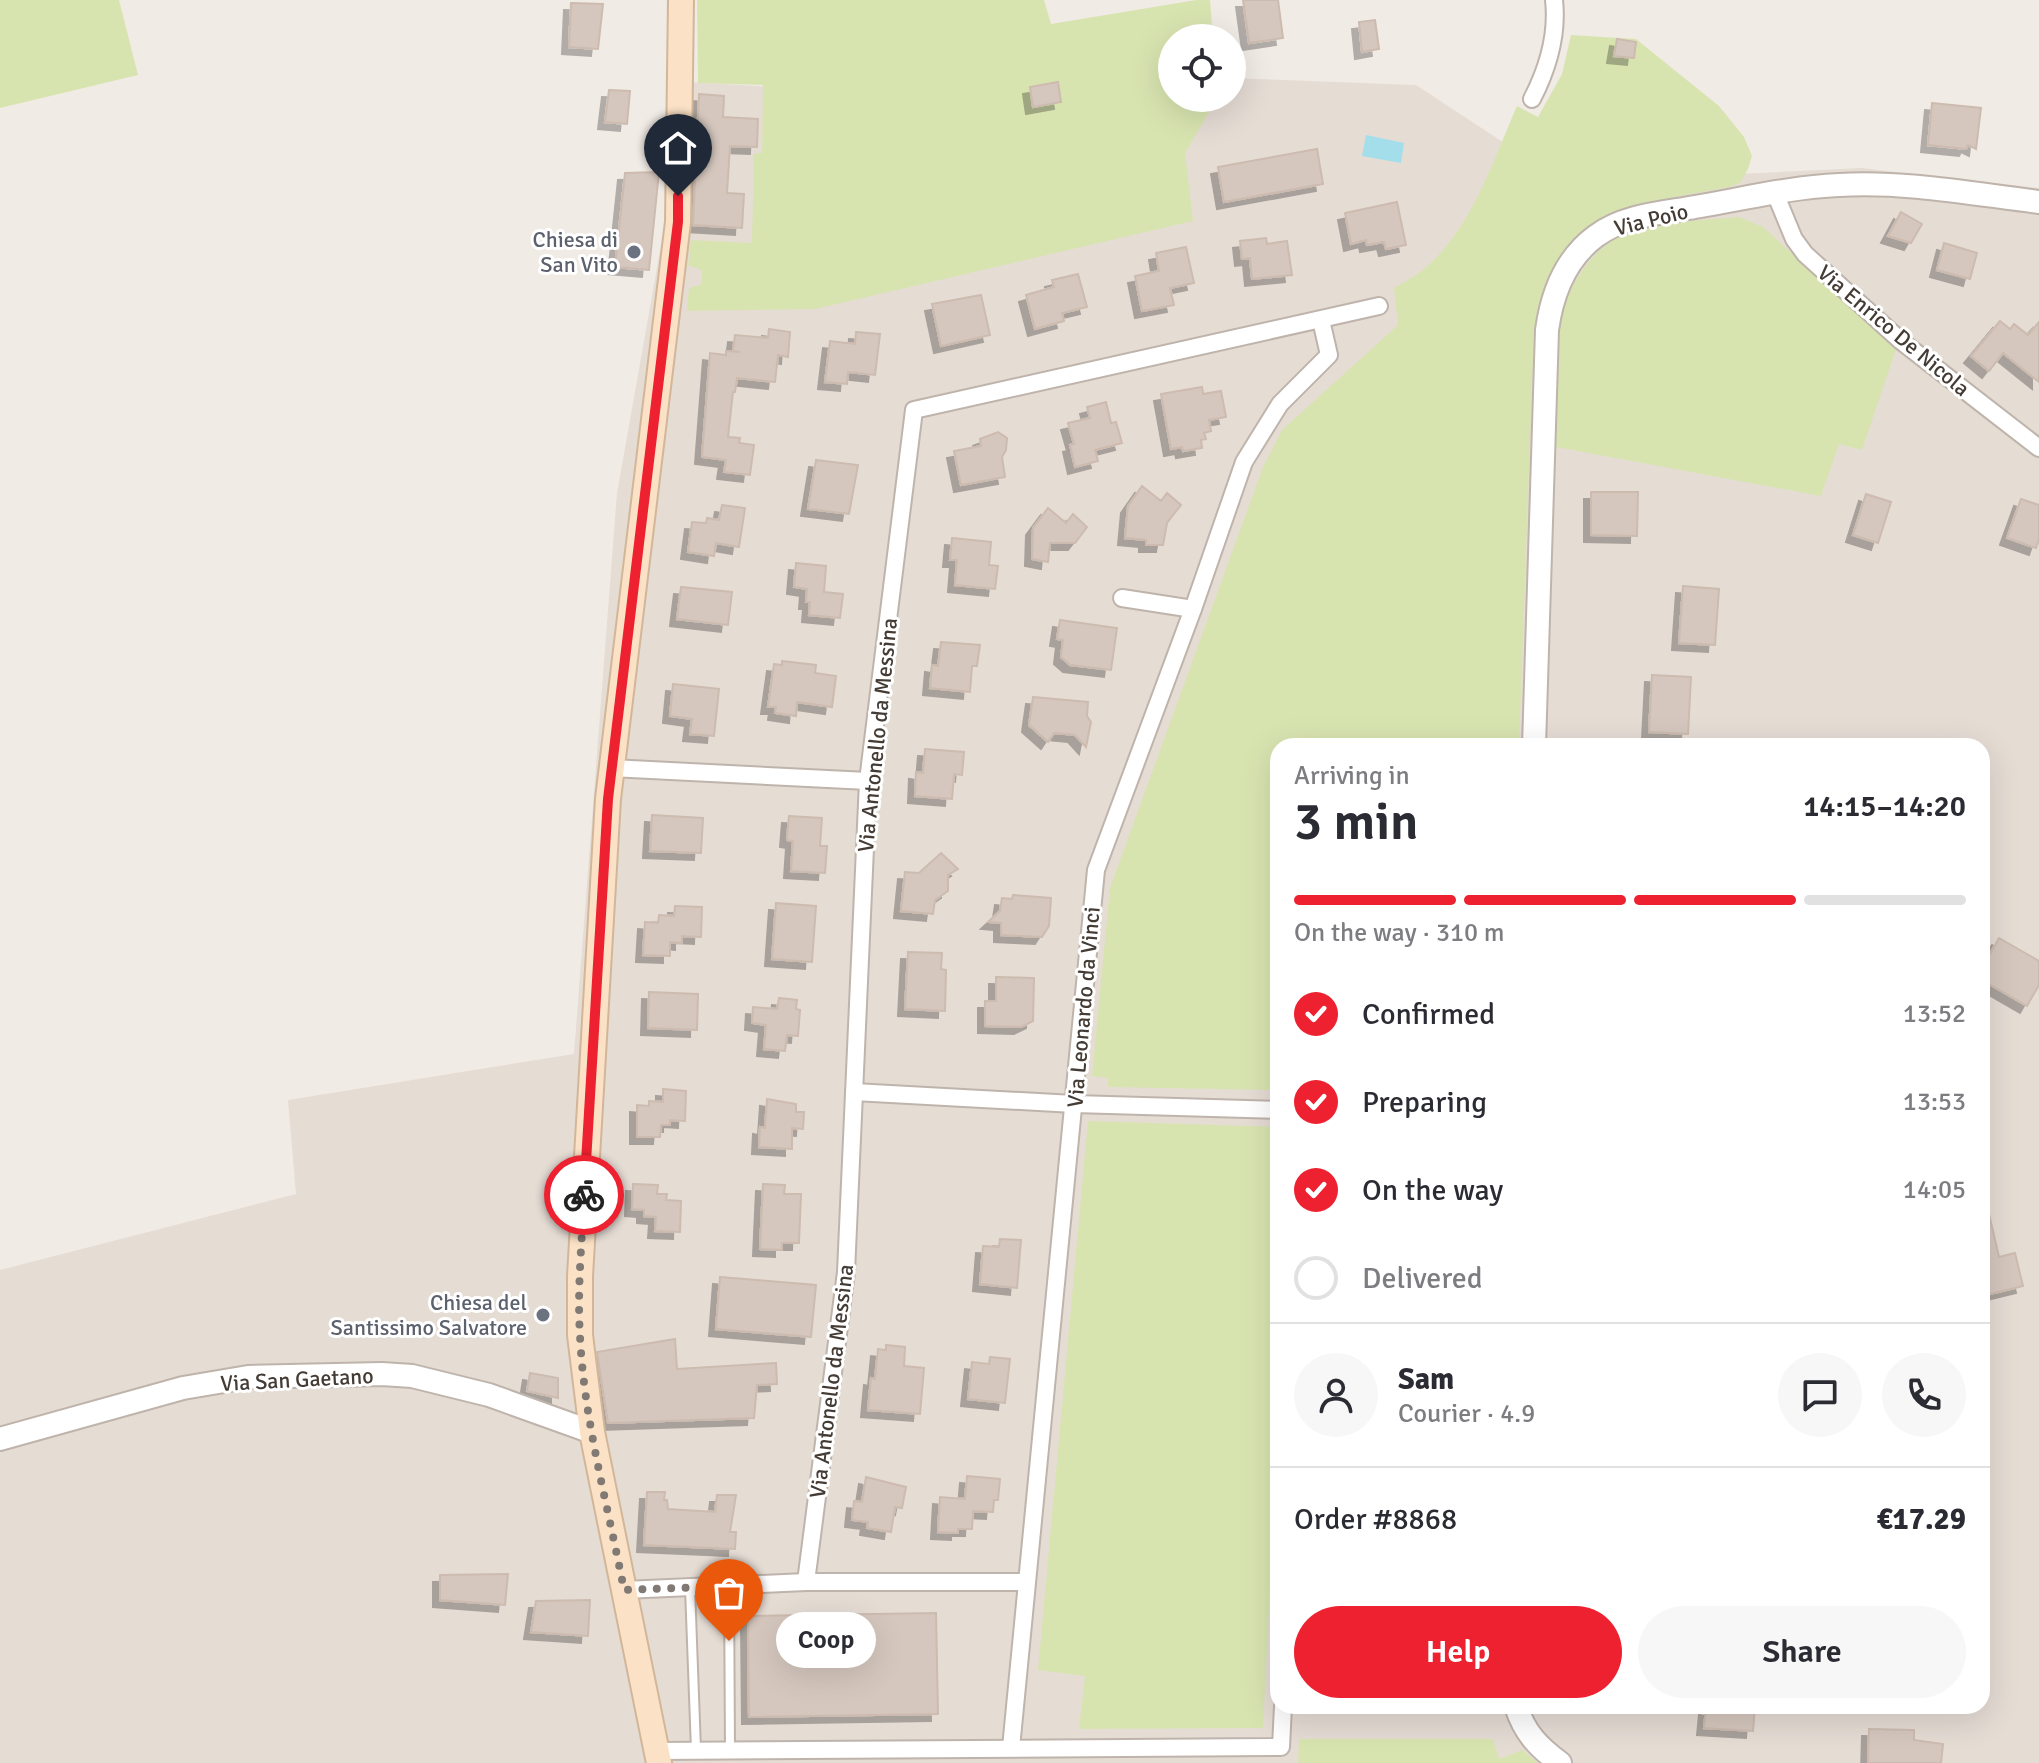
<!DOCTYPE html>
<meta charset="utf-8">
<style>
body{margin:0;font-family:Signika,sans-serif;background:#f7f7f7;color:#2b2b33;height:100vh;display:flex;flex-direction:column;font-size:30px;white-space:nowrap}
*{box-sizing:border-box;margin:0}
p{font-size:26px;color:#7c7c81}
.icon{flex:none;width:44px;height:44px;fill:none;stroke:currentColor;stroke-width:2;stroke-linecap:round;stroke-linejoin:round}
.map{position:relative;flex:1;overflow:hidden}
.sheet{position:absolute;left:1270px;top:738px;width:720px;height:976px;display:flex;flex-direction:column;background:#fff;border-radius:24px;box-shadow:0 8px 32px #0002}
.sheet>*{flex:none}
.controls{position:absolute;left:1158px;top:24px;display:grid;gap:16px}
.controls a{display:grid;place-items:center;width:88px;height:88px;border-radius:50%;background:#fff;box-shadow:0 8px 32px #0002;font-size:40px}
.pin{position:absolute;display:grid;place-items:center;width:68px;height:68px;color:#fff;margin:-82px -34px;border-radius:50% 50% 50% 0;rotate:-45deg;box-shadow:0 0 8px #0007}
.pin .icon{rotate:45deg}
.courier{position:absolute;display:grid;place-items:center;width:80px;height:80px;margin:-40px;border:6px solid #ed2130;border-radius:50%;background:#fff;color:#222;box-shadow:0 2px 10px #0007}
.bubble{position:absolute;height:56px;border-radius:28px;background:#fff;box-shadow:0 8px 32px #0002;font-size:26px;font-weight:600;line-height:56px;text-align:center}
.overview em{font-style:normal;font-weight:600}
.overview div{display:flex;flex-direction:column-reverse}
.overview{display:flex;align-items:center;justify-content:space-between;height:136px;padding:0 24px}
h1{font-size:52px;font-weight:600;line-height:60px}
.bar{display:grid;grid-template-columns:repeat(4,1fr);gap:12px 8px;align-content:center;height:96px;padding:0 24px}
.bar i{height:10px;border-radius:6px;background:#e1e1e2}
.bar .selected{background:#ed2130}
.bar p{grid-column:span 4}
.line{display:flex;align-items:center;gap:20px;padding:0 24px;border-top:2px solid #e1e1e2}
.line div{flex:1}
.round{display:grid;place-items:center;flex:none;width:84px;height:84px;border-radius:42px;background:#f7f7f7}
ol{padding:0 24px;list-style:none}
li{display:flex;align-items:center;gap:24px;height:88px}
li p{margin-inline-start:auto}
li .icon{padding:8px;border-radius:50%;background:#ed2130;color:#fff;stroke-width:4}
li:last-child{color:#7c7c81}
li i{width:44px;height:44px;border:4px solid #e1e1e2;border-radius:50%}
.primary-button{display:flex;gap:16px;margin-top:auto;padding:16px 24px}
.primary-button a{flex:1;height:92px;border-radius:48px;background:#ed2130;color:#fff;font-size:32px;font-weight:600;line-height:92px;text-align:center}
.primary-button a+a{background:#f7f7f7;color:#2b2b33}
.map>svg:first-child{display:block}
.residential{fill:#e5dcd4;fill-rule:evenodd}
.green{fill:#d8e4b0}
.water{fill:#a4deeb}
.building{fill:#d5c7be;stroke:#cdbbaf;stroke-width:2;filter:url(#shadow)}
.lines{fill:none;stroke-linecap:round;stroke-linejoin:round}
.service-casing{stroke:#bfb4ab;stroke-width:12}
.minor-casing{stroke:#bfb4ab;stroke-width:20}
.tertiary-casing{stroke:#bfb4ab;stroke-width:26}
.secondary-casing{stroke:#d2b69a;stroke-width:28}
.service{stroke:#fff;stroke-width:8}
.minor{stroke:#fff;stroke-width:16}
.tertiary{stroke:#fff;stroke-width:22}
.secondary{stroke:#fbe2c6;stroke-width:24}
.done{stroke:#817973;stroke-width:8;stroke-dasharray:0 14.4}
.route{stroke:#ed2130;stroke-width:10}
.worship-dot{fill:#6b7280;stroke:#fff;stroke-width:3}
.labels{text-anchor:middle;stroke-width:6;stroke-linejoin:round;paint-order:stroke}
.street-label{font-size:22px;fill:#443b35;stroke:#fff}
.worship-label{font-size:22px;fill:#5b616d;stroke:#fff;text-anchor:end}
</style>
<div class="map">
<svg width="2039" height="1763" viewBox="0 0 2039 1763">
<defs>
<filter id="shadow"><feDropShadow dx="-7" dy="7" stdDeviation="0" flood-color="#0004"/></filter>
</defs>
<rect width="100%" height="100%" fill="#f1ebe5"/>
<path class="residential" d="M1234,78l182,7 93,61 187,30 165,-8 178,20v1575h-2039v-493l296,-76 -8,-94 286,-46 43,-561 73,-411 337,21 205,-5zM1278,746h704v960h-704z"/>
<g class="green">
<polygon points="0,0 119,0 138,75 0,108"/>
<polygon points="697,0 1044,0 1051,24 1196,0 1210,0 1213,38 1172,38 1172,98 1217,98 1185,153 1193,221 815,309 687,311 689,288 702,284 702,270 688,265 691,240 752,243 754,154 762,153 763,85 698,83"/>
<path d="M1571,35l65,4 83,67 25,31 8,19 -4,13 -8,14 -11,4c-100,19 -178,22 -195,144l-15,415h-241v344l-170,-3v-9l-16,-2 18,-188 153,-421 19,-37 116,-105 -4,-37c10,-6 22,-12 31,-20 47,-40 68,-107 92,-162l21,11 24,-43z"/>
<path d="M1739,217l24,10 133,122 -34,101 -23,-6 -18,52 -265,-49c0,-39 -3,-80 2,-118 4,-33 32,-81 64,-93 36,-14 79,-16 117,-19z"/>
<polygon points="1088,1121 1278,1127 1278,1424 1263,1728 1079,1729 1085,1676 1038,1670"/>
<polygon points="1299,1739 1493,1739 1499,1759 1522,1750 1538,1763 1298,1763"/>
</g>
<polygon class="water" points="1366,135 1404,143 1401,163 1362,156"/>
<g class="building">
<polygon points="1243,0 1278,0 1283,38 1249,43"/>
<polygon points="571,3 603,4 598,49 569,47"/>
<polygon points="1375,20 1379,49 1362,52 1359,22"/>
<polygon points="1617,39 1636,42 1634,58 1614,56"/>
<polygon points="1058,82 1061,102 1033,107 1030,87"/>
<polygon points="609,90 630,91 627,124 605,122"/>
<polygon points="699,94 724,96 723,117 758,119 757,147 730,146 727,193 744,194 742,228 693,225"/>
<polygon points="1932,103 1981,108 1976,149 1968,145 1966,149 1928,145"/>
<polygon points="1317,149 1323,184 1224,202 1218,167"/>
<polygon points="659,172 649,270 615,267 625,173"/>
<polygon points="1397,202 1406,245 1386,249 1384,242 1367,245 1366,240 1351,244 1345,213"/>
<polygon points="1901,212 1922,224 1911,243 1888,236"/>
<polygon points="1266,238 1267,244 1287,241 1292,275 1252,279 1250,258 1242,259 1240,241"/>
<polygon points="1944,243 1977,253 1970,279 1937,270"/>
<polygon points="1186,247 1194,283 1170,288 1174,305 1142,311 1135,276 1159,271 1156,253"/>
<polygon points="1078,274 1087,307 1062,313 1064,321 1035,329 1026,295 1054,287 1052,280"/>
<polygon points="981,295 990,335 941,346 932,304"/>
<polygon points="2000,321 2010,329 2014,324 2028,335 2039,322 2039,382 2003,353 1989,371 1971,356"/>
<polygon points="769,329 790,332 788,357 778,355 775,382 737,378 735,392 733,392 728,437 740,438 739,443 754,445 750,475 724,472 726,460 702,457 710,353 726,355 726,351 740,352 733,351 735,335 768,338"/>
<polygon points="856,332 880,334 875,375 848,372 847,384 825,382 830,341 855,344"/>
<polygon points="1202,387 1203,394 1221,391 1226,417 1209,420 1211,431 1204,433 1206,439 1201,440 1202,448 1183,451 1182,447 1171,449 1161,394"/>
<polygon points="1106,402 1111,423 1116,422 1122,443 1095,450 1098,461 1075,467 1070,445 1074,444 1068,423 1090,418 1087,407"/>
<polygon points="998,432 1007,438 1006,450 1002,457 1005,477 961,485 954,451 981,446 980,439"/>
<polygon points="816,460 858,465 849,514 808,509"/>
<polygon points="1142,486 1161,501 1167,493 1181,505 1167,523 1163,545 1146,545 1146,540 1125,538 1128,506"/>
<polygon points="1591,492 1638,492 1637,536 1591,535"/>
<polygon points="1866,494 1891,502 1878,543 1853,535"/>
<polygon points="2021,499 2039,505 2039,539 2036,548 2007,538"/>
<polygon points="722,505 745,508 739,547 716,543 714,556 688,552 692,522 706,523 707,518 719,520"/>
<polygon points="1048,508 1066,523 1073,514 1087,527 1075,543 1050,543 1048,562 1032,559 1033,528"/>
<polygon points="952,538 991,542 989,565 998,566 995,589 955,585 957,560 950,560"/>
<polygon points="796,563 826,566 824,592 843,594 840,618 809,615 810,602 806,602 807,589 794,587"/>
<polygon points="1683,586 1719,589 1715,645 1679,643"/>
<polygon points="681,587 732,592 728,625 677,619"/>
<polygon points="1060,620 1117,628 1111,670 1070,665 1061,657 1063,640 1057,639"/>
<polygon points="941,642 980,645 977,666 972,666 970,692 930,688 932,665 938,666"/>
<polygon points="782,661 816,665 815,673 836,676 832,707 797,702 796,716 775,713 776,707 768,707 774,664 782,665"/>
<polygon points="1652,675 1691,677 1688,734 1649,732"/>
<polygon points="673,684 719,689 714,736 690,734 692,719 670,716"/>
<polygon points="1033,697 1088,702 1087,716 1091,722 1086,747 1075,735 1054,733 1048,742 1029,725"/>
<polygon points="925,749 964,752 962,775 954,774 952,799 915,796 916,772 923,773"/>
<polygon points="652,815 703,818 701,853 650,851"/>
<polygon points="789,816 822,818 820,846 827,846 825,873 791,871 793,841 787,840"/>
<polygon points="941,853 958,869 948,875 948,891 935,900 933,914 901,911 905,872 919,873"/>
<polygon points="1013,895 1051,898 1049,926 1042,937 1001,935 1001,923 988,922 1000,911 1002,898 1012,899"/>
<polygon points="776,903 816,906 812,962 772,959"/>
<polygon points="675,906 702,907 701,937 682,936 682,943 670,942 670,956 643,955 645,922 658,923 659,915 674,916"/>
<polygon points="1999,938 2039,961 2039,985 2027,1006 1982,980 1982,968"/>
<polygon points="908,952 942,953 941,969 946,970 945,1011 905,1009"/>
<polygon points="996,977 1034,978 1033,1021 1021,1027 985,1026 985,1001 996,1001"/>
<polygon points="649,992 698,994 697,1030 648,1028"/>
<polygon points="779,998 797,1000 796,1009 800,1010 798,1036 787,1035 785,1051 764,1049 766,1025 752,1023 753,1007 777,1009"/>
<polygon points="663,1089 686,1091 685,1121 670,1120 670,1125 661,1125 660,1137 637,1137 637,1105 649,1106 649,1101 663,1102"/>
<polygon points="767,1099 796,1104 796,1112 804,1112 803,1129 792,1128 792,1149 759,1147 760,1127 765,1128"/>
<polygon points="633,1184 658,1185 657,1194 667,1194 666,1200 681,1201 680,1232 655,1231 656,1217 644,1216 644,1210 632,1209"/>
<polygon points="763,1184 785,1185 784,1194 801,1194 799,1243 782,1243 782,1250 760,1249"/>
<polygon points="1982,1214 1989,1214 1999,1257 2015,1253 2023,1286 1982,1296"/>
<polygon points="1000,1239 1021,1240 1017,1288 980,1284 983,1246 999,1247"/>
<polygon points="720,1277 816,1285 811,1337 716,1329"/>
<polygon points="675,1339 677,1369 776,1363 777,1384 757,1385 754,1418 608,1423 597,1352"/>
<polygon points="886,1345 905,1347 904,1366 924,1368 920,1414 868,1410 871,1378 875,1379 878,1349 886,1350"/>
<polygon points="990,1357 1010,1359 1005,1403 968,1399 972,1362 989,1364"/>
<polygon points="530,1373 558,1378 558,1398 527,1391"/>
<polygon points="967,1476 1000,1479 998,1500 994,1500 993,1512 973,1511 972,1529 958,1529 958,1533 938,1532 940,1497 965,1499"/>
<polygon points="866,1477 906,1487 902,1508 895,1507 891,1532 867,1528 868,1522 852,1520 854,1501 862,1502"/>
<polygon points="647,1492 665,1492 664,1500 667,1500 668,1509 715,1512 717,1495 736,1495 730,1532 736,1532 735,1549 644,1545"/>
<polygon points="508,1574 505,1605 440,1600 440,1575"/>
<polygon points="590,1600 588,1636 531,1632 536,1601"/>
<polygon points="936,1613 938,1714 749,1717 748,1616"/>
<polygon points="1712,1706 1755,1706 1753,1731 1704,1728 1706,1708 1712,1709"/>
<polygon points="1869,1729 1914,1730 1914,1740 1943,1744 1941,1763 1868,1763"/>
</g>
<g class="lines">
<defs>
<g id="service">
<polyline points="729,1586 730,1751"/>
<polyline points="690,1588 696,1750"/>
</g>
<g id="minor">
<path d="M1532,99c16,-31 26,-63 22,-99"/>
<polyline points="1775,193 1794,239 1805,254 1901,341 2039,448"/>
<polyline points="1122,598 1193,609"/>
<polyline points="611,768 868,781"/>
<polyline points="854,1092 1074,1104 1278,1110"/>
<polyline points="806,1582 846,1272 868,781 914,410 1379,306"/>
<polyline points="624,1590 806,1582 1027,1582"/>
<polyline points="1011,1748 1096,870 1193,609 1244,462 1280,404 1329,355 1321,320"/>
<polyline points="656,1751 1281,1747 1283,1706"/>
</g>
<g id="tertiary">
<path d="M1534,746l13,-416c5,-36 19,-72 49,-94 28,-21 66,-23 99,-29 47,-8 96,-20 144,-22 66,-4 134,9 200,17"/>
<polyline points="0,1439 183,1388 248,1377 382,1374 412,1376 489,1395 592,1432"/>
<path d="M1516,1706c8,26 22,41 44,57"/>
</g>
<polyline id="secondary" points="659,1763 592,1432 580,1335 580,1276 608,799 678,222 681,0"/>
</defs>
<use href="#service" class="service-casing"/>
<use href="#minor" class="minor-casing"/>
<use href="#tertiary" class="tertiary-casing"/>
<use href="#secondary" class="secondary-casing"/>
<use href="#service" class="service"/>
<use href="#minor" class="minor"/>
<use href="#tertiary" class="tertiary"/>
<use href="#secondary" class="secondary"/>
</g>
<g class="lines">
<path class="done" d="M584,1195c-2,47 -7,94 -4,141 4,85 28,170 44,254l105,-4v55"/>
<polyline class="route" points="584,1195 608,799 678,222 678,196"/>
</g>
<g class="worship-dot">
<circle cx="634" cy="252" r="8"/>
<circle cx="543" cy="1315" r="8"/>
</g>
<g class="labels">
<g class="street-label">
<text transform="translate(1651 219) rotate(-14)" y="8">Via Poio</text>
<text transform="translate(1894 330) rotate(40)" y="8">Via Enrico De Nicola</text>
<text transform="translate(877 735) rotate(-84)" y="8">Via Antonello da Messina</text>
<text transform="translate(1083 1007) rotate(-85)" y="8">Via Leonardo da Vinci</text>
<text transform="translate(297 1379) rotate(-3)" y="8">Via San Gaetano</text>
<text transform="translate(831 1381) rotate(-83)" y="8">Via Antonello da Messina</text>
</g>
<g class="worship-label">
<text x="618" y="247">Chiesa di<tspan x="618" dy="25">San Vito</tspan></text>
<text x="527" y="1310">Chiesa del<tspan x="527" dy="25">Santissimo Salvatore</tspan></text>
</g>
</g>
</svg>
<div class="controls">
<a><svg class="icon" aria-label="locate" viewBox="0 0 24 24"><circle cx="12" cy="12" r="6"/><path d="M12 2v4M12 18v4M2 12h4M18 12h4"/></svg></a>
</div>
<div class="pin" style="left:729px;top:1641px;background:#ea580c"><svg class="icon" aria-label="bag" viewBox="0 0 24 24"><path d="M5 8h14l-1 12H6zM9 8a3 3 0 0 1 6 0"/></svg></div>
<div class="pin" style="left:678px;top:196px;background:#1f2937"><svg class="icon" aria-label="home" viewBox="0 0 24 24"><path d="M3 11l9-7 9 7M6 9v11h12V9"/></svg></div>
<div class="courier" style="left:584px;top:1195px"><svg class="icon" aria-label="bike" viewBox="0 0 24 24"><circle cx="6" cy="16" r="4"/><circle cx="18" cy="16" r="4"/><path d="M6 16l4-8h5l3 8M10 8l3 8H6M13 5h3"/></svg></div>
<div class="bubble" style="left:776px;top:1612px;width:100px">Coop</div>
<section class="sheet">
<div class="overview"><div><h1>3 min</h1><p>Arriving in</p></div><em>14:15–14:20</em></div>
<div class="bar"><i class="selected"></i><i class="selected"></i><i class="selected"></i><i></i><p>On the way · 310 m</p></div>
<ol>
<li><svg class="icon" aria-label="check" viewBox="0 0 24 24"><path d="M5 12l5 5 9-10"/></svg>Confirmed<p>13:52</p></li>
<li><svg class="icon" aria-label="check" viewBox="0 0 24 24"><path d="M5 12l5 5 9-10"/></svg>Preparing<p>13:53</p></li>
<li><svg class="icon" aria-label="check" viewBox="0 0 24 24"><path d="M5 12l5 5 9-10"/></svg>On the way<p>14:05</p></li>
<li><i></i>Delivered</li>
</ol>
<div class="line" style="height:144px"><a class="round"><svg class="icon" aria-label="person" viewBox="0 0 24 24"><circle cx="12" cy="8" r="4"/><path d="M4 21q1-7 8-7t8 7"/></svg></a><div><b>Sam</b><p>Courier · 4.9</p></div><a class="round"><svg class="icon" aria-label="chat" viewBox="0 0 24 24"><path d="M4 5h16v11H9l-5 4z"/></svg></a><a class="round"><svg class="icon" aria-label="phone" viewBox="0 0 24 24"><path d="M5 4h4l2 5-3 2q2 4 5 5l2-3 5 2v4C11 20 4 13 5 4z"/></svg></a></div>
<div class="line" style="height:104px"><div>Order #8868</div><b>€17.29</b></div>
<div class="primary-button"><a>Help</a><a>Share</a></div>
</section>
</div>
